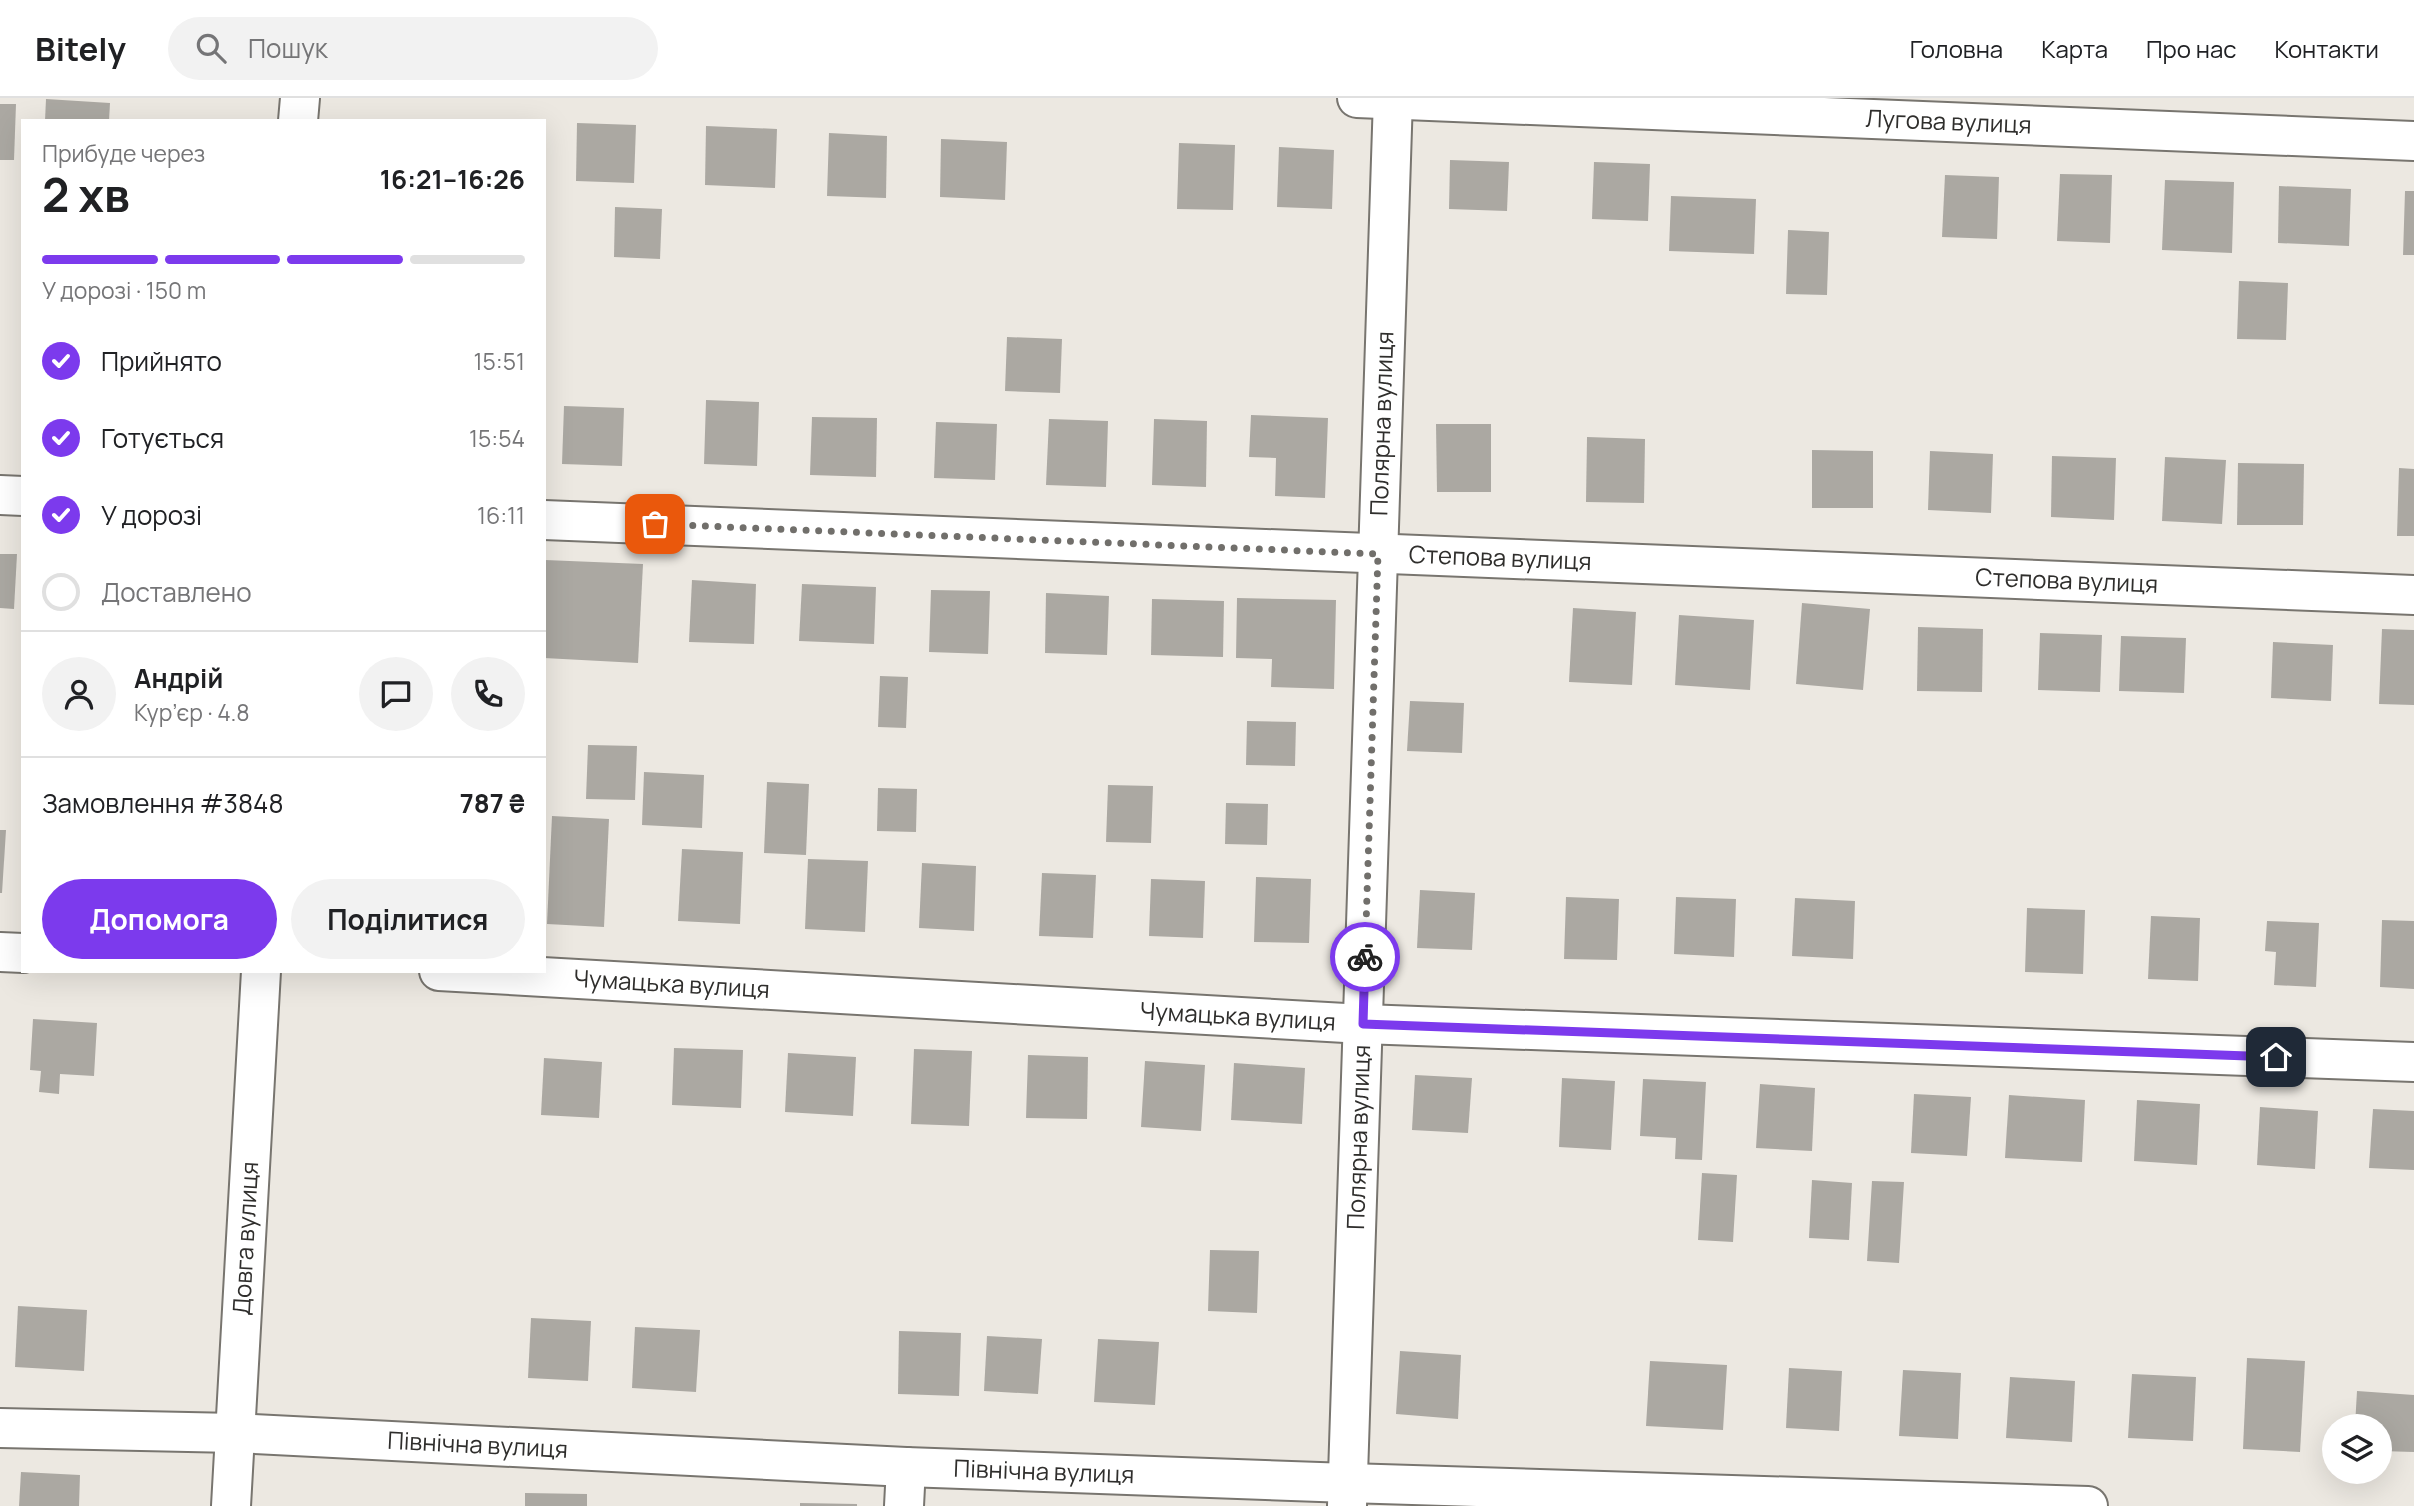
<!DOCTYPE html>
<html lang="uk">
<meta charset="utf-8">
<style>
body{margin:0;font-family:Manrope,sans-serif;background:#f2f2f2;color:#202124;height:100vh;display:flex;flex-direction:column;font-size:26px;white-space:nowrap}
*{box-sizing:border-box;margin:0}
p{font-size:23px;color:#757577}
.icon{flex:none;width:38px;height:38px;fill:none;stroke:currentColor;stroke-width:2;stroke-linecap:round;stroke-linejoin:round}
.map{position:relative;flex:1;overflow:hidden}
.sheet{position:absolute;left:21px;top:21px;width:525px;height:854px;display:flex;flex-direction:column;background:#fff;border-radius:0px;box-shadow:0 7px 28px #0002}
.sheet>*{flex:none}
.controls{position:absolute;left:2322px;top:1316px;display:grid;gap:14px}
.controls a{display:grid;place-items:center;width:70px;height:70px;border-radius:50%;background:#fff;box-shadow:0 7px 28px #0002;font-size:35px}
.pin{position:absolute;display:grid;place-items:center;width:60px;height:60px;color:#fff;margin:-30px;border-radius:14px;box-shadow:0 4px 10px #0006}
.courier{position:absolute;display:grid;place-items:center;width:70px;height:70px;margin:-35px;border:5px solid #7c3aed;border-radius:50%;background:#fff;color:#222;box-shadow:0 2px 9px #0007}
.overview em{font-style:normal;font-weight:700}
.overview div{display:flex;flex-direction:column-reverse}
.overview{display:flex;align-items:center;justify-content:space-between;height:119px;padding:0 21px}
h1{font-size:46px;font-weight:700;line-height:52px}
.bar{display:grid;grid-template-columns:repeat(4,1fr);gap:10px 7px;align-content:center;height:84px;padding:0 21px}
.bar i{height:9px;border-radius:5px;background:#e0e0e0}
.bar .selected{background:#7c3aed}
.bar p{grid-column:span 4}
.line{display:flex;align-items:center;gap:18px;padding:0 21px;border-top:2px solid #e0e0e0}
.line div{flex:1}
.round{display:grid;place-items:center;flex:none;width:74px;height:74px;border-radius:37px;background:#f2f2f2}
ol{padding:0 21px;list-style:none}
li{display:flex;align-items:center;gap:21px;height:77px}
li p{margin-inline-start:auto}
li .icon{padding:7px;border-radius:50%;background:#7c3aed;color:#fff;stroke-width:4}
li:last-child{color:#757577}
li i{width:38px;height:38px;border:4px solid #e0e0e0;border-radius:50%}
.primary-button{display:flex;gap:14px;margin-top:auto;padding:14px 21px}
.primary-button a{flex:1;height:80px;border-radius:42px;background:#7c3aed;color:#fff;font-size:28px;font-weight:700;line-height:80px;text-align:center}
.primary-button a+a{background:#f2f2f2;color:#202124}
header{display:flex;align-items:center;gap:42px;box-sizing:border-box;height:98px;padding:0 35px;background:#fff;border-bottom:2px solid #e0e0e0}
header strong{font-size:33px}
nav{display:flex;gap:38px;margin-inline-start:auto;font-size:24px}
.search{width:490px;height:63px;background:#f2f2f2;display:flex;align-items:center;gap:18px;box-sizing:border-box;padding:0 24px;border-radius:38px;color:#757577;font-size:26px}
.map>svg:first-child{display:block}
.building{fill:#aba8a2}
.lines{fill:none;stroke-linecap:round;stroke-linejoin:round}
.minor-casing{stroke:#78756f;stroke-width:42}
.minor{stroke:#fff;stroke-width:38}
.done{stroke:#716f6b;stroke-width:7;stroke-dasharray:0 12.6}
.route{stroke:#7c3aed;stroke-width:9}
.labels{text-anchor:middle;stroke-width:6;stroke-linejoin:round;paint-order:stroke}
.street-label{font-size:24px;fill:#2f2e2c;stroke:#fff}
</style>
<header>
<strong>Bitely</strong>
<div class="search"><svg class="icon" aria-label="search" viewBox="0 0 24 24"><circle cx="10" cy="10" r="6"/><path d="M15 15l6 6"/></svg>Пошук</div>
<nav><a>Головна</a><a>Карта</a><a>Про нас</a><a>Контакти</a></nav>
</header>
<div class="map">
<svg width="2414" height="1408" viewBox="0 0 2414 1408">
<rect width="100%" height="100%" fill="#ece8e1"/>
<g class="building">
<polygon points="46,1 110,5 109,23 45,23"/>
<polygon points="0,6 16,6 14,62 0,62"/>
<polygon points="577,25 636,27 634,85 576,83"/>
<polygon points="706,28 777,31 775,90 705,87"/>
<polygon points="829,35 887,38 886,100 827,98"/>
<polygon points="941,41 1007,44 1005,102 940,99"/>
<polygon points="1179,45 1235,47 1233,112 1177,111"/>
<polygon points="1279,49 1334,52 1332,111 1277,109"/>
<polygon points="1450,62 1509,64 1507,113 1449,111"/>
<polygon points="1594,64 1650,66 1648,123 1592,121"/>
<polygon points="2060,76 2112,77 2110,145 2057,143"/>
<polygon points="1945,77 1999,79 1997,141 1942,139"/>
<polygon points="2165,82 2234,84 2232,155 2162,152"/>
<polygon points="2279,88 2351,91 2349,148 2278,145"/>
<polygon points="2405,93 2414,93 2414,157 2403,157"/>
<polygon points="1671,98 1756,101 1754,156 1669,153"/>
<polygon points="615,109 662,111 660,161 614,159"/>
<polygon points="1788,132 1829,134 1827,197 1786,196"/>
<polygon points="2239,183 2288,185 2286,242 2237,241"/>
<polygon points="1007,239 1062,241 1060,295 1005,293"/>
<polygon points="706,302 759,304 757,368 704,366"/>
<polygon points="564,308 624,310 622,368 562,366"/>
<polygon points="1251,317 1328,320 1325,400 1275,398 1276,360 1249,359"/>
<polygon points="812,319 877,320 876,379 810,377"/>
<polygon points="1049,321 1108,323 1106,389 1046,387"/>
<polygon points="1154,321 1207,323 1206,389 1152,387"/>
<polygon points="936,324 997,326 995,382 934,380"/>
<polygon points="1436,326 1491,326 1491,394 1437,394"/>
<polygon points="1587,339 1645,341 1644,405 1586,404"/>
<polygon points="1812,352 1873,353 1873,410 1812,410"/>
<polygon points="1930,353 1993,356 1991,415 1928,412"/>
<polygon points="2052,358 2116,360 2114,422 2051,419"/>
<polygon points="2165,359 2226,362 2222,426 2162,423"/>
<polygon points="2238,365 2304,366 2303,427 2237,427"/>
<polygon points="2399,370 2414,371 2414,438 2397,438"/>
<polygon points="0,456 17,456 14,511 0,510"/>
<polygon points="545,462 643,466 638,565 544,560"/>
<polygon points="692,482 756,486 754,546 689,544"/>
<polygon points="802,486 876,489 874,546 799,543"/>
<polygon points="931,492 990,493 988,556 929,554"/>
<polygon points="1046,495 1109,498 1107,557 1045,555"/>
<polygon points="1237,500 1336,502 1334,591 1271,589 1272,561 1236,560"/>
<polygon points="1152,501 1224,503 1223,559 1151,557"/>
<polygon points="1802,505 1870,511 1863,592 1796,586"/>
<polygon points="1573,510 1636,514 1632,587 1569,584"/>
<polygon points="1679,517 1754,522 1750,592 1675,587"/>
<polygon points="1918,529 1983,531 1982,594 1917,593"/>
<polygon points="2382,531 2414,532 2414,607 2379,606"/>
<polygon points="2040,535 2102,537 2100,594 2038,592"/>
<polygon points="2121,538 2186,540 2184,595 2119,593"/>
<polygon points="2273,544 2333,547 2331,603 2271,600"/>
<polygon points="880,578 908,579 906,630 878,629"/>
<polygon points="1410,603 1464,605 1462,655 1407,653"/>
<polygon points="1247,623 1296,624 1295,668 1246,667"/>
<polygon points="588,647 637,648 635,702 586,701"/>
<polygon points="644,674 704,677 702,730 642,727"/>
<polygon points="767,684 809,686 806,757 764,755"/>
<polygon points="1108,687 1153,688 1151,745 1106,744"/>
<polygon points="878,690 917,691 916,734 877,733"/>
<polygon points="1226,705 1268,706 1267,747 1225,746"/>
<polygon points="552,718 609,721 604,829 547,826"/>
<polygon points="0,732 6,732 2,795 0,795"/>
<polygon points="682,751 743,754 740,826 678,823"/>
<polygon points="808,761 868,763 865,834 805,831"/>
<polygon points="922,765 976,768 974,833 919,830"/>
<polygon points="1042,775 1096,777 1093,840 1039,838"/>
<polygon points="1256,779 1311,781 1309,845 1254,844"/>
<polygon points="1151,781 1205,783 1203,840 1149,838"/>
<polygon points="1420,792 1475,795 1472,852 1417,850"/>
<polygon points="1566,799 1619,801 1617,862 1564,861"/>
<polygon points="1676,799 1736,801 1734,859 1674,856"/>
<polygon points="1795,800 1855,803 1853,861 1792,858"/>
<polygon points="2027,810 2085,812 2083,876 2025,874"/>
<polygon points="2151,818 2200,820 2198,883 2148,881"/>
<polygon points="2382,822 2414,823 2414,891 2380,889"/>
<polygon points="2267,823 2319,825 2316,889 2274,887 2276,854 2265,853"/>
<polygon points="33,921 97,925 94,978 60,976 59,996 39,994 41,973 30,972"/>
<polygon points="674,950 743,952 741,1010 672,1007"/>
<polygon points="914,951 972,953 969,1028 911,1026"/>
<polygon points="788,955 856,959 853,1018 785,1014"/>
<polygon points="1028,957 1088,959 1087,1021 1026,1020"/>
<polygon points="544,960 602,964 599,1020 541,1017"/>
<polygon points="1145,963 1205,967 1201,1033 1141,1029"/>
<polygon points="1234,965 1305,970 1302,1026 1231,1022"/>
<polygon points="1415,977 1472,980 1468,1035 1412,1032"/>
<polygon points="1562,980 1615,983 1611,1052 1559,1049"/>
<polygon points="1643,981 1706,984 1702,1062 1675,1061 1676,1040 1640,1038"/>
<polygon points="1760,986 1815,990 1812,1053 1756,1050"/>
<polygon points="1914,996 1971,999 1967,1058 1911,1055"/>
<polygon points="2009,997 2085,1002 2082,1064 2005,1060"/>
<polygon points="2137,1002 2200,1006 2197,1067 2134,1063"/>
<polygon points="2260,1009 2318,1013 2315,1071 2257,1067"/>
<polygon points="2373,1011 2414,1013 2414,1072 2369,1070"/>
<polygon points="1702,1075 1737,1077 1733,1144 1698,1142"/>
<polygon points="1812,1082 1852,1085 1849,1142 1809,1140"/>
<polygon points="1872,1083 1904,1084 1899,1165 1867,1163"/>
<polygon points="1210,1152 1259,1153 1257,1215 1208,1213"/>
<polygon points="18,1208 87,1212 84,1273 15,1269"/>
<polygon points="531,1220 591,1223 588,1283 528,1280"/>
<polygon points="635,1229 700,1232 696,1294 632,1290"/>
<polygon points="899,1233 961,1235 959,1298 898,1296"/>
<polygon points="987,1238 1042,1241 1038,1296 984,1293"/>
<polygon points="1098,1241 1159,1244 1155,1307 1094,1304"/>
<polygon points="1400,1253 1461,1257 1458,1321 1396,1316"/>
<polygon points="2247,1260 2305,1263 2300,1354 2243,1351"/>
<polygon points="1650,1263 1727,1267 1723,1332 1646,1328"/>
<polygon points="1789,1270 1842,1273 1839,1333 1786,1330"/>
<polygon points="1903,1272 1961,1275 1958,1341 1899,1338"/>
<polygon points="2132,1276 2196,1279 2193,1343 2128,1340"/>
<polygon points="2010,1279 2075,1283 2072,1344 2006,1340"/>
<polygon points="2357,1293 2414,1297 2414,1354 2380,1353 2380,1328 2355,1328"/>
<polygon points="21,1374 80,1377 79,1408 19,1408"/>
<polygon points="525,1395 587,1396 587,1408 525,1408"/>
<polygon points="800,1405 857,1406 857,1408 800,1408"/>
</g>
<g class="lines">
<defs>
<g id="minor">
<path id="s1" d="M1357,0l1057,43"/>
<polyline points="298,23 300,0"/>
<polyline points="0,397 23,398"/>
<path id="s2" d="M544,422l1870,75"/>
<polyline points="0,854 23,855"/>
<path id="s3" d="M439,873l924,53 1051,38"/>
<path id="s4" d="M0,1330l235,5 671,34 442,16 740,23"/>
<path id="s5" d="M231,1408l30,-535"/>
<polyline points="904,1408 906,1369"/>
<path id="s6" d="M1347,1408l46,-1408"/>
</g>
</defs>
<use href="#minor" class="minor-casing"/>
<use href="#minor" class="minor"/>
</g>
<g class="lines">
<polyline class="done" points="655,426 1378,456 1365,859"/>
<polyline class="route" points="1365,859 1363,926 2276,959"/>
</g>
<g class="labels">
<g class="street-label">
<text dy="8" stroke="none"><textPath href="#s1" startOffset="592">Лугова вулиця</textPath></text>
<text dy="8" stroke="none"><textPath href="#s6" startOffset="1083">Полярна вулиця</textPath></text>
<text dy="8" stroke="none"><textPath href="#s2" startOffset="957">Степова вулиця</textPath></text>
<text dy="8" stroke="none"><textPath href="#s2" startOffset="1524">Степова вулиця</textPath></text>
<text dy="8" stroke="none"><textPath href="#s3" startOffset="233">Чумацька вулиця</textPath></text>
<text dy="8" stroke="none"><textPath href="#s3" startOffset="800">Чумацька вулиця</textPath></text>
<text dy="8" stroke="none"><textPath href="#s6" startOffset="369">Полярна вулиця</textPath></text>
<text dy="8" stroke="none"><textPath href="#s5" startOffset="268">Довга вулиця</textPath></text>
<text dy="8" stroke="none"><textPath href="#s4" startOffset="478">Північна вулиця</textPath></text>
<text dy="8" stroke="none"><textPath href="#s4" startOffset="1045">Північна вулиця</textPath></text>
</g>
</g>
</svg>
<div class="controls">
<a><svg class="icon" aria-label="layers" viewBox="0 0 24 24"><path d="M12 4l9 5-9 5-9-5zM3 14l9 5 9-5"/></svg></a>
</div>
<div class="pin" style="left:655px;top:426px;background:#ea580c"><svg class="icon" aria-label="bag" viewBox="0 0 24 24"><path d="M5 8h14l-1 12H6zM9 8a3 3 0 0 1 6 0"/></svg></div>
<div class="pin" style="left:2276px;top:959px;background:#1f2937"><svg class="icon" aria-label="home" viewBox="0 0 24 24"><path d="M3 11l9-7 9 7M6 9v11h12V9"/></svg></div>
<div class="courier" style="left:1365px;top:859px"><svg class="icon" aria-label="bike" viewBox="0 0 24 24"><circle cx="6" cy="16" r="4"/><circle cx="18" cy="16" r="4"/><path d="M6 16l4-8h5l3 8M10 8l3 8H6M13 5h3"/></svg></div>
<section class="sheet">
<div class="overview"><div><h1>2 хв</h1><p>Прибуде через</p></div><em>16:21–16:26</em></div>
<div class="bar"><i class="selected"></i><i class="selected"></i><i class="selected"></i><i></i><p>У дорозі · 150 m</p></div>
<ol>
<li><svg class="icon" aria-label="check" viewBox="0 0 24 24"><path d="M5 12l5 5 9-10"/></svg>Прийнято<p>15:51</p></li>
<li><svg class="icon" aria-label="check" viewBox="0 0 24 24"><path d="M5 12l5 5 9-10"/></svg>Готується<p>15:54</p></li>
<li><svg class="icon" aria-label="check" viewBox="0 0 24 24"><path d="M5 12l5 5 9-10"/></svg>У дорозі<p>16:11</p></li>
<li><i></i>Доставлено</li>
</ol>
<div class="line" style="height:126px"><a class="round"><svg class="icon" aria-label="person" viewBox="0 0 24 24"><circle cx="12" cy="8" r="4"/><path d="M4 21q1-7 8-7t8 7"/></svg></a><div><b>Андрій</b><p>Кур’єр · 4.8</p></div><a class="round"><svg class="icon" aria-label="chat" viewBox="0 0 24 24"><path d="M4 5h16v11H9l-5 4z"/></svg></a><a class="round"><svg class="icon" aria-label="phone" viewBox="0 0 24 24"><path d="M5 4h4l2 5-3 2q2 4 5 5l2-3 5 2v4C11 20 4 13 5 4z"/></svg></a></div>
<div class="line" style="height:91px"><div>Замовлення #3848</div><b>787 ₴</b></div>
<div class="primary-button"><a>Допомога</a><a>Поділитися</a></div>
</section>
</div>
